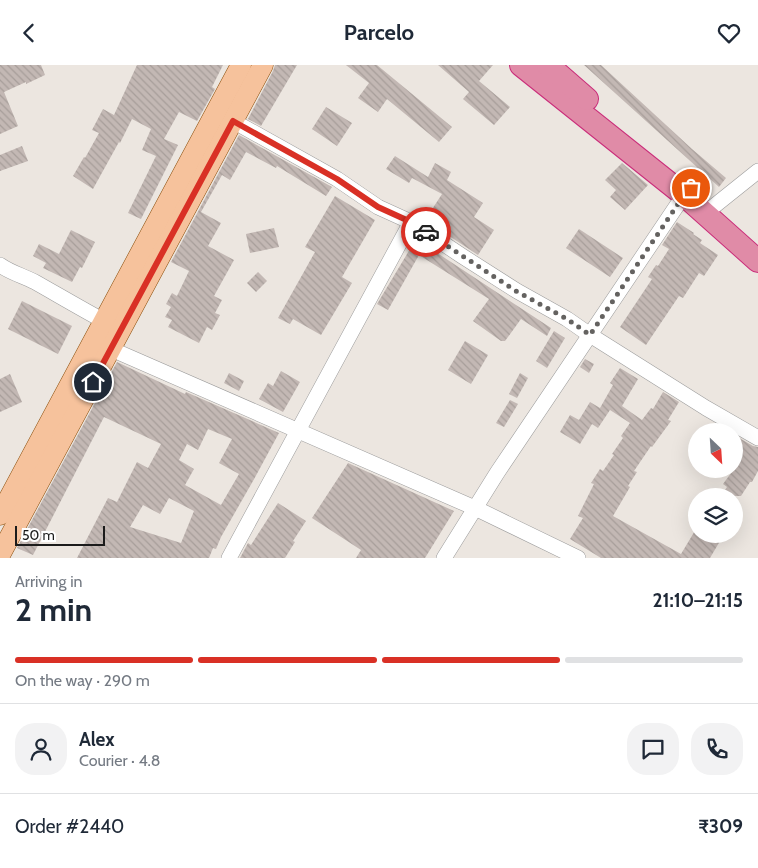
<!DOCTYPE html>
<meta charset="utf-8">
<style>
body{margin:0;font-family:Cabin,sans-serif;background:#f2f2f3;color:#1f2937;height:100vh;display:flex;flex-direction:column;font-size:19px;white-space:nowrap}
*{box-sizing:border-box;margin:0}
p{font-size:16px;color:#747a83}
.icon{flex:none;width:28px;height:28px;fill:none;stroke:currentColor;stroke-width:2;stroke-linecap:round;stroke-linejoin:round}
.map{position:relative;height:493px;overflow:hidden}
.details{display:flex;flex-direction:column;background:#fff;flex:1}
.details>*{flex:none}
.needle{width:32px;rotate:155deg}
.fabs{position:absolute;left:688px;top:358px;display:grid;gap:10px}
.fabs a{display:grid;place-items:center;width:55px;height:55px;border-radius:50%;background:#fff;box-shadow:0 5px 20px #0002;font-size:25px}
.scale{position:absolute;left:15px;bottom:12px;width:90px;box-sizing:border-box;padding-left:5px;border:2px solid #1b1b1b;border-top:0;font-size:14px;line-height:18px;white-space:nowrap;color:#1b1b1b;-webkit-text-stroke:4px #fff;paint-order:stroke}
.pin{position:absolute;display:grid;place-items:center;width:42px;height:42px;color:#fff;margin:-21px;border:2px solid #fff;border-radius:50%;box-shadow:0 1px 5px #0007}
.courier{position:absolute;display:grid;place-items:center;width:50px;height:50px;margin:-25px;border:4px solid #d93025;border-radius:50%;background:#fff;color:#222;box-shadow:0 1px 6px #0007}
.summary em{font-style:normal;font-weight:800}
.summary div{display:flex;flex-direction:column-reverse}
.summary{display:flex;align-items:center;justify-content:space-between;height:85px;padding:0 15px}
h1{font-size:32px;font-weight:800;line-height:38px}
.bar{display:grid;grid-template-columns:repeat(4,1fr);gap:8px 5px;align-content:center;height:60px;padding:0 15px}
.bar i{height:6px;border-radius:4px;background:#e0e1e3}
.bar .current{background:#d93025}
.bar p{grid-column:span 4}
.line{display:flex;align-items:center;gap:12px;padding:0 15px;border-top:1px solid #e0e1e3}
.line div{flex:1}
.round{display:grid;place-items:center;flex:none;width:52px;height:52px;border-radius:20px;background:#f2f2f3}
header{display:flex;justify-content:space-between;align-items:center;height:65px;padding:0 15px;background:#fff;font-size:22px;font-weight:800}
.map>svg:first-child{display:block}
.building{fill:url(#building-back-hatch);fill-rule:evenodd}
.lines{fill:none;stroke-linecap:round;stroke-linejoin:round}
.minor-casing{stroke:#9c9c9c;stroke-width:16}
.major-casing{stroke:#894c08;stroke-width:21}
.highway-casing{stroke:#ca2d7a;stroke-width:24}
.minor{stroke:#fff;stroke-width:15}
.major{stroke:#f6c29c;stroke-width:20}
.highway{stroke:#e08ba7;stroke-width:22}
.done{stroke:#646260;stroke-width:5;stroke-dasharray:0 9}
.route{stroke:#d93025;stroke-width:6}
</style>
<header><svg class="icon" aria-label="back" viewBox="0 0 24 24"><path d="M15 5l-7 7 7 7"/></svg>Parcelo<svg class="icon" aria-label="heart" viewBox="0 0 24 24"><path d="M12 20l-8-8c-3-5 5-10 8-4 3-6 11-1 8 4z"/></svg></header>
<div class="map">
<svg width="758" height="493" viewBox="0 0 758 493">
<defs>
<pattern id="building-back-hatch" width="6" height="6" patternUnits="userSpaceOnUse" patternTransform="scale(1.25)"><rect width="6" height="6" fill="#c3b8b4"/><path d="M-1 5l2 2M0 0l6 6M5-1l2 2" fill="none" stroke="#a79e9a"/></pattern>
</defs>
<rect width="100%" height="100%" fill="#ece6e0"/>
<g class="building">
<polygon points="0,0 41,0 45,10 26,19 26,17 4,27 18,61 0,69"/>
<polygon points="137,0 223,0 212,22 215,24 197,56 179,47 164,74 178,80 141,154 128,148 156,91 142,85 151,64 132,54 120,78 119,77 93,124 73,111 84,92 85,93 99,68 92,65 103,44 114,50"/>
<polygon points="275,0 297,0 261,61 248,54 273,6"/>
<polygon points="346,0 377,0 452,62 439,77 387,34 378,47 358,33 369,18"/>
<polygon points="438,0 493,0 479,16 510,42 494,60 463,34 469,27"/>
<polygon points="584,0 601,0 692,84 726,113 719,122"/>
<polygon points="326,42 352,58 337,81 312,64"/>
<polygon points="239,70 332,122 326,131 277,101 276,103 246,87 230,115 222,110 201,147 221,158 208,181 234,195 214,231 222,235 215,248 220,250 212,265 207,262 199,278 168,262 172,255 165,252 171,242 166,239 172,228 177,231 189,206 171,197"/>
<polygon points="22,81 28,96 0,106 0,90"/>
<polygon points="395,91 428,112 435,98 451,107 447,115 483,138 474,152 494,165 478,190 425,155 442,129 412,113 409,118 386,104"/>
<polygon points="622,98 648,120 625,145 610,132 616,125 605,115"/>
<polygon points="335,131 375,155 342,212 352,218 321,270 293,254 290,259 278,253 315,187 305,182"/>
<polygon points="677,157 694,168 693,169 702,175 700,178 718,190 704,211 699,208 683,233 679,231 646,280 620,262 652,214 648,212 656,200 658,201 669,184 662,180"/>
<polygon points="274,163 279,182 250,188 246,169"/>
<polygon points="579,164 623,193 610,212 566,183"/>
<polygon points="71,165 95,177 82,203 80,202 72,217 43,203 46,198 33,191 39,179 59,189"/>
<polygon points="416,174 551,263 547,271 521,254 505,276 501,276 473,256 489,234 419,190 388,245 377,239"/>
<polygon points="258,207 267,216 256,227 247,218"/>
<polygon points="22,236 72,261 58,289 8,264"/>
<polygon points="554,266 565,273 547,303 536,296"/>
<polygon points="465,276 488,290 471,319 448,305"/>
<polygon points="585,294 594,299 589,308 580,302"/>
<path d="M117,297l68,32 1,-2 93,41 -26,48 -32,56 -5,12 -3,-1 -4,10h-132l31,-60 9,4 20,-40 11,6 13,-24 -57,-27 -71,138 -16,-7zM208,364l24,10 -13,24 20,11 -18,31 -36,-20 9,-16 -15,-9 8,-16 11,6zM169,433l25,13 -13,32 -51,-16 13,-22 17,9z"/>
<polygon points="620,303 638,314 622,341 642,355 651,343 653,344 663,327 679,337 668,355 671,356 652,382 651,381 634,406 637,407 628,421 630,422 613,451 681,489 696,464 696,470 697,469 708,469 720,476 710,493 601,493 570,474 583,453 578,451 594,419 591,418 600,404 603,406 614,390 612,389 623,373 621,371 630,358 610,345 598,363 592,359 580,379 560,367 570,350 579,355 590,337 600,343 613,320 610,318"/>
<polygon points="281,306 300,317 283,347 259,334 268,318 273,321"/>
<polygon points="229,308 244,316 239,326 224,318"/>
<polygon points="520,308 528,313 517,333 509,329"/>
<polygon points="10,309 22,337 0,347 0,314"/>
<polygon points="510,335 518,339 504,362 496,358"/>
<polygon points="734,370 753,381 758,382 758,406 752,417 750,417 741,431 721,431 727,422 723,419 734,404"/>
<polygon points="348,398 454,446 425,493 356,493 361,485 312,453"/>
<polygon points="278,438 306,456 293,476 295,477 285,493 240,493 248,478 251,480"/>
</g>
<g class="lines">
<defs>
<g id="minor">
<polyline points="233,56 337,114 378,142 411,157 462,191 517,226 567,254 590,270 706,343 758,373"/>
<polyline points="706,149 713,142 758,106"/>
<path d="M0,200c11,8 24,11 35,17 23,13 45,26 69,39"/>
<polyline points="111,284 475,443 578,493"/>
<polyline points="229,493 411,157"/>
<polyline points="444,493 497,408 684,130 690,124"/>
</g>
<g id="major">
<polyline points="0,450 241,0"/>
<polyline points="0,490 263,0"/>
</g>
<g id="highway">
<polyline points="521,0 684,130 758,196"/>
<polyline points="548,0 587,34"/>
</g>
</defs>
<use href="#minor" class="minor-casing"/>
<use href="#major" class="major-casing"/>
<use href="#highway" class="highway-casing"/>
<use href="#minor" class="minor"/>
<use href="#major" class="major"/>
<use href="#highway" class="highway"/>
</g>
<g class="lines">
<polyline class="done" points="426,167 516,226 567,254 590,270 684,130 691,123"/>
<polyline class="route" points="93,317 233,56 337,114 378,142 411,157 426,167"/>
</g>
</svg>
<div class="fabs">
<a><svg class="needle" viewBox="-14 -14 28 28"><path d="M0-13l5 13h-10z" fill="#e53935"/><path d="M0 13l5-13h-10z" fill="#747a83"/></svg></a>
<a><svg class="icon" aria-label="layers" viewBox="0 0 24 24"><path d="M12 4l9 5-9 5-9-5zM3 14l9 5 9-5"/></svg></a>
</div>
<div class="scale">50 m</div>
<div class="pin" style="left:691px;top:123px;background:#ea580c"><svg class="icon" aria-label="bag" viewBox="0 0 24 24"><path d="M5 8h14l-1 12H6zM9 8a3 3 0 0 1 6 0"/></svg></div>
<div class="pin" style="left:93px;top:317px;background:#1f2937"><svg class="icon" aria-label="home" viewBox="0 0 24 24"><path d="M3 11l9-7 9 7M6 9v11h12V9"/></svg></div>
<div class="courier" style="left:426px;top:167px"><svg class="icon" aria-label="car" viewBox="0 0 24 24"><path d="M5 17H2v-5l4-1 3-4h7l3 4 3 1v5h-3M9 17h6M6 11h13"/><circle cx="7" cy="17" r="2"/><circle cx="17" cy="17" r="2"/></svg></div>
</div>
<section class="details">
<div class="summary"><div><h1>2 min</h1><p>Arriving in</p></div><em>21:10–21:15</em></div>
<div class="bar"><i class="current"></i><i class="current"></i><i class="current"></i><i></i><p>On the way · 290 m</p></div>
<div class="line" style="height:90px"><a class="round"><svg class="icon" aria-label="person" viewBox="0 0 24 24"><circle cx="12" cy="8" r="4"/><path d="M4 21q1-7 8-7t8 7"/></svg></a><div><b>Alex</b><p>Courier · 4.8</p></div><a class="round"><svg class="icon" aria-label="chat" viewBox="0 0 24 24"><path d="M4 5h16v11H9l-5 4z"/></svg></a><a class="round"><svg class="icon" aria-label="phone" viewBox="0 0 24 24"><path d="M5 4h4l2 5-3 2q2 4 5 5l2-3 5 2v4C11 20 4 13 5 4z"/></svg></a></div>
<div class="line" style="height:65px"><div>Order #2440</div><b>₹309</b></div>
</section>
